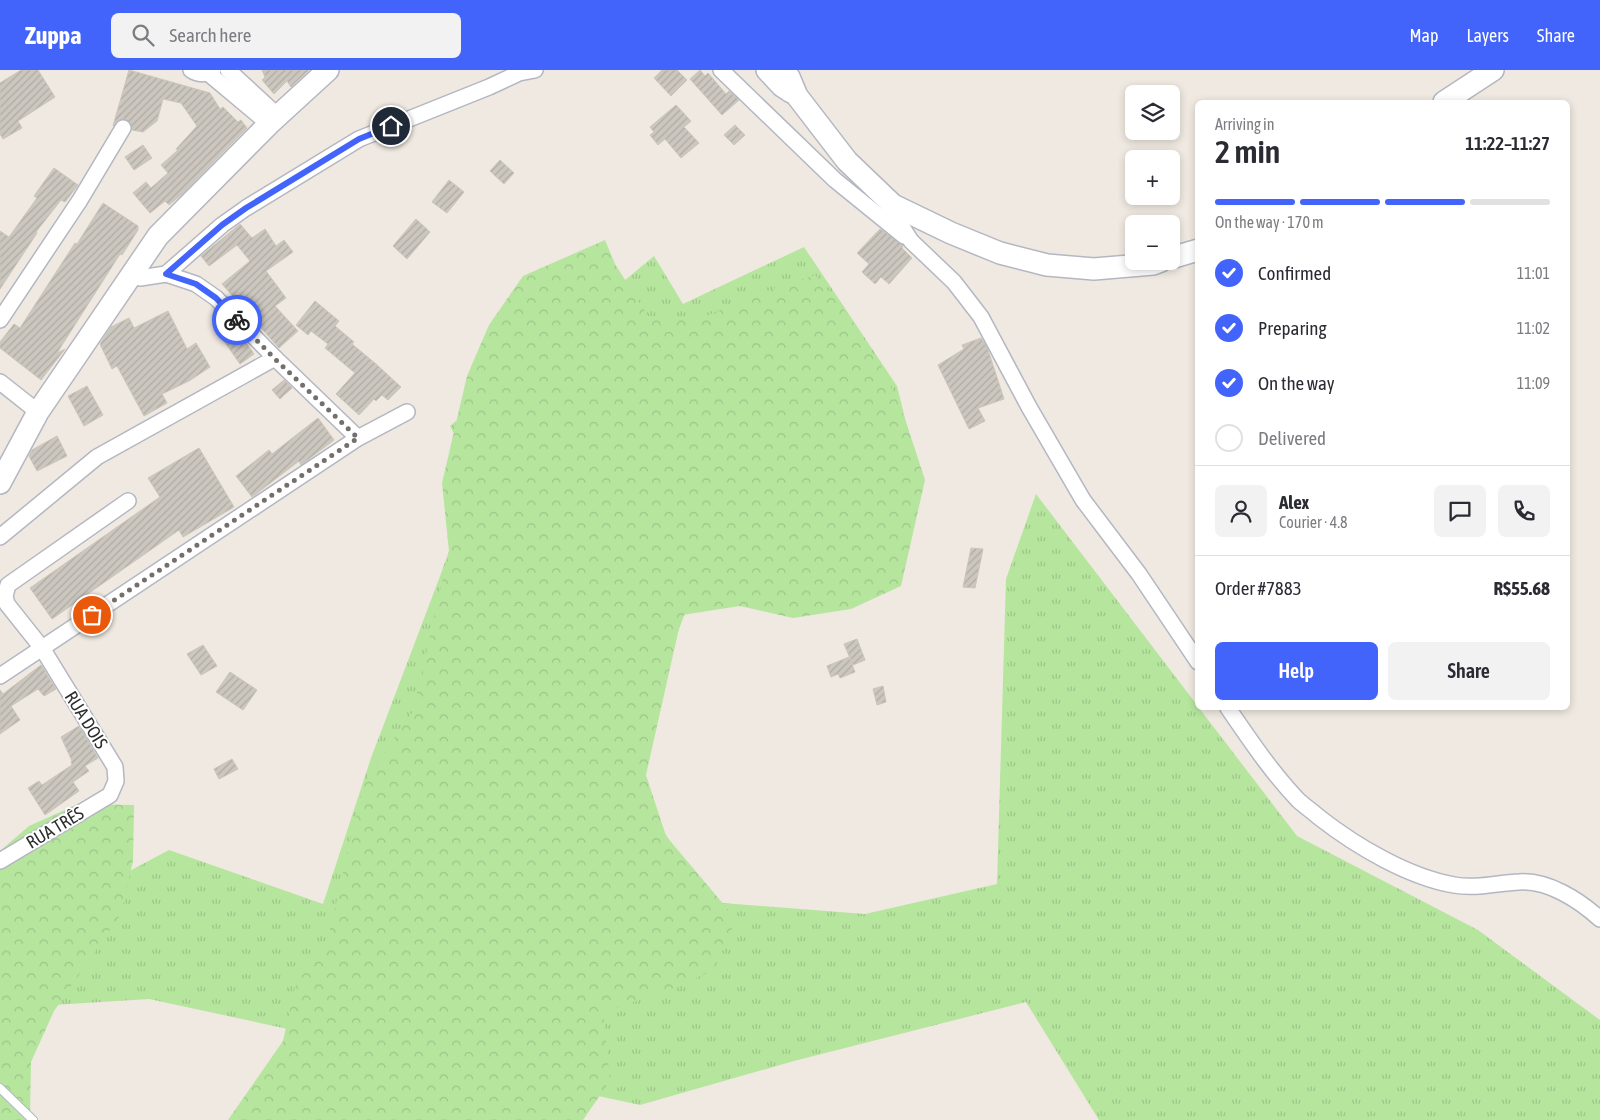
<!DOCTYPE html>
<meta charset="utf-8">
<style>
body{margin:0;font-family:"Asap Condensed",sans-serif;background:#f2f2f3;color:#2b2b33;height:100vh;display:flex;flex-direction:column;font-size:19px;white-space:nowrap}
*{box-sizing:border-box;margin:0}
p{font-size:16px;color:#7c7c81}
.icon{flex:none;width:28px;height:28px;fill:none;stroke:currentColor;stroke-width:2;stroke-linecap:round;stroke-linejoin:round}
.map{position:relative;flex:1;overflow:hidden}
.panel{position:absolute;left:1195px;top:30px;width:375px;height:610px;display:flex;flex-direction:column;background:#fff;border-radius:8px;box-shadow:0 2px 8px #0003}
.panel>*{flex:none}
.fabs{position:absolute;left:1125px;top:15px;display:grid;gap:10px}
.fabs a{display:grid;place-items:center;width:55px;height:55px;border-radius:8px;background:#fff;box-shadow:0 2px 8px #0003;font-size:25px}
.pin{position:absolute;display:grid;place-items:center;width:42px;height:42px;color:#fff;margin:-21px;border:2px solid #fff;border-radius:50%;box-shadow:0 1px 5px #0007}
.courier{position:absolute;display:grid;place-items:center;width:50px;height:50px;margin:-25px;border:4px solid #4264fb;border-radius:50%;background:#fff;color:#222;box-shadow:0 1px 6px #0007}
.headline em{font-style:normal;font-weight:600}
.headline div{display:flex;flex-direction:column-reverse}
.headline{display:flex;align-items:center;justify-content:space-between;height:85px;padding:0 20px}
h1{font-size:32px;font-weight:600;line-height:38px}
.bar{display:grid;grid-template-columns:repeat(4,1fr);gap:8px 5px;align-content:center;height:60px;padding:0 20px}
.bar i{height:6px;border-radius:4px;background:#e1e1e2}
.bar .on{background:#4264fb}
.bar p{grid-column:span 4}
.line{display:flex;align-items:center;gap:12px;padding:0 20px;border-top:1px solid #e1e1e2}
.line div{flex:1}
.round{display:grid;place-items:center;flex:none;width:52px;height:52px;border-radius:8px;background:#f2f2f3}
ol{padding:0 20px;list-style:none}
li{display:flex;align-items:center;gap:15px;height:55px}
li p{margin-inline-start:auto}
li .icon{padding:5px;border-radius:50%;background:#4264fb;color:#fff;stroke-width:4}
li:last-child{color:#7c7c81}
li i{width:28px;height:28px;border:2px solid #e1e1e2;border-radius:50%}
.primary-button{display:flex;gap:10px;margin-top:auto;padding:10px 20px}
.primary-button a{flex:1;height:58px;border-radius:8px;background:#4264fb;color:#fff;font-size:20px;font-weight:600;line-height:58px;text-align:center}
.primary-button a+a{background:#f2f2f3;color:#2b2b33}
header{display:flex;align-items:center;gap:30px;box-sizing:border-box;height:70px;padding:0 25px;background:#4264fb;color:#fff}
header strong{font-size:24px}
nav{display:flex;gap:28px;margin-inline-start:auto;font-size:18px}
.search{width:350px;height:45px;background:#f2f2f3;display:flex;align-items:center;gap:12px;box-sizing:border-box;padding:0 18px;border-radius:8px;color:#7c7c81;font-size:19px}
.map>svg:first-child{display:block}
.grass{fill:url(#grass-tufts)}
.forest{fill:url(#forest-crowns)}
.building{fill:url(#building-hatch);stroke:#cbc5ba}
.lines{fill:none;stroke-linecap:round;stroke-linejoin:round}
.lane-casing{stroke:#b4b7c1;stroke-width:10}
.street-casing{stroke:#b4b7c1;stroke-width:18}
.secondary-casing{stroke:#b4b7c1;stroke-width:24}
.lane{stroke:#fff;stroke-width:8}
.street{stroke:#fff;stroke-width:15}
.secondary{stroke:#fff;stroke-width:21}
.done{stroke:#726f6d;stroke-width:5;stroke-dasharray:0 9}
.route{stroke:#4264fb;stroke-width:6}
.labels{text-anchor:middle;stroke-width:4;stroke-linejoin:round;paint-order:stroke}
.street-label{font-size:18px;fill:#2e2e2e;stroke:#fff}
</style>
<header>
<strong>Zuppa</strong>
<div class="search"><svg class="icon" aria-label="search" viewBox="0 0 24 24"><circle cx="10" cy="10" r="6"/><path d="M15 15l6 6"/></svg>Search here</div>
<nav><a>Map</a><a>Layers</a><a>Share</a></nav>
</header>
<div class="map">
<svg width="1600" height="1050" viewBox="0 0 1600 1050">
<defs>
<pattern id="grass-tufts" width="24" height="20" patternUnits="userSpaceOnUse" patternTransform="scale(1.25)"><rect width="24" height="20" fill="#b6e59e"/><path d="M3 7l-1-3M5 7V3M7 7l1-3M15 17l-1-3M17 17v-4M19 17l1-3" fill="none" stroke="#9dc588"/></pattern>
<pattern id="forest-crowns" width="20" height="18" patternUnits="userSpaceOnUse" patternTransform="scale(1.25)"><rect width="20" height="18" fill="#b6e59e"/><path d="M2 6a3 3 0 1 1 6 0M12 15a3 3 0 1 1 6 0" fill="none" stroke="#9dc588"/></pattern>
<pattern id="building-hatch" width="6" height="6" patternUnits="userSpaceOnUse" patternTransform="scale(1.25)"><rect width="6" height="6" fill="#cbc7bf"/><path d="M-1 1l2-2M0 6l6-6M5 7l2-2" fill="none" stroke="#afaba4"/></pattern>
</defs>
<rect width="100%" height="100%" fill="#efe9e1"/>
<polygon class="grass" points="804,177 897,316 916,393 693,521 626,704 710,832 865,844 997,814 1006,509 1036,424 1197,635 1198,638 1199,638 1297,766 1478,860 1600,950 1600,1050 1099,1050 1026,932 794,991 640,1035 149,929 5,938 0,870 169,780 323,834 371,688 439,509 476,406 450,356 654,186 683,234"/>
<g class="forest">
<polygon points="605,170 615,194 648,246 704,247 754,225 815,205 850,247 883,299 905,349 925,410 901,516 851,539 793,548 740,536 682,545 646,705 666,766 736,849 714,900 664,922 603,942 610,1011 583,1050 228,1050 283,971 295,917 328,869 363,714 413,641 449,481 442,413 467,306 489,255 523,206"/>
<polygon points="78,734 134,735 133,791 121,844 54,941 31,992 30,1048 31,1050 0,1050 0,781 29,756"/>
</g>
<g class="building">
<polygon points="21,0 38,0 55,27 18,51 22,58 3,69 0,64 0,13"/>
<polygon points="129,0 210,23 220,39 223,37 238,52 241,50 247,58 181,125 169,135 165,131 150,143 133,123 146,112 151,118 168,103 161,95 178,80 176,79 197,56 181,33 163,29 157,51 143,62 132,60 131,53 124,49 118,50 113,56"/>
<polygon points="262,0 309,0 291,17 287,11 274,24 262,10 265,7"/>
<polygon points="662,0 677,0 687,10 671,26 654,8"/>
<polygon points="700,0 705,6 708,3 726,24 729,21 739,30 722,45 690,9"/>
<polygon points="676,35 691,51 684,57 699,73 681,88 665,69 658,75 650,65 654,62 650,57"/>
<polygon points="735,55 745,65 734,75 724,65"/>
<polygon points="143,75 152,88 134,100 125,87"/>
<polygon points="500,90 514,103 504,114 490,101"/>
<polygon points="54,98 78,115 65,132 61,130 36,162 37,163 0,219 0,161 9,167 37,128 34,126"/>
<polygon points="449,110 464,122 447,143 432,132"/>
<polygon points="103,133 138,156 138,160 122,185 120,184 57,283 65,279 41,310 0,278 0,272 14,254 20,258 75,173 77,174"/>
<polygon points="416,149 430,162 407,189 393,176"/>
<polygon points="240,154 252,168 265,159 276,176 284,170 293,182 266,201 286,228 275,236 298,261 279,278 222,214 250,191 237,175 209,196 201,186"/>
<polygon points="880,159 903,175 902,178 912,188 889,214 881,207 875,214 862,202 869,194 857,183"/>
<polygon points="315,231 339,251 335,256 354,272 352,274 376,294 401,317 388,330 382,325 376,331 374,329 359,345 336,324 355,303 325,278 328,274 311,261 308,265 296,255"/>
<polygon points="168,241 187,279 196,273 210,297 189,311 162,324 167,333 144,346 117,296 112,299 100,274 111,257 129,248 134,258"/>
<polygon points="225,251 245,271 254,284 240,294 215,258"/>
<polygon points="981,268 987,277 1004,329 978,338 985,351 969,359 938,295 964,279 962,275"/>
<polygon points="284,310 292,318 280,329 272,320"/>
<polygon points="87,316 103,345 84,356 68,326"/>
<polygon points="318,348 334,370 301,395 299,391 252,427 236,406 269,380 272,384"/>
<polygon points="57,366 67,386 37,401 29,386 32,380"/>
<polygon points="199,378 234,437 183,467 179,460 52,549 30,518 160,427 148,408"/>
<polygon points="971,478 983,479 975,518 963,517"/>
<polygon points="857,569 865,590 853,595 844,574"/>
<polygon points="203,575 217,596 201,605 187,584"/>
<polygon points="849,587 855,602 840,608 838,604 831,607 827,596"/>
<polygon points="41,595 56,619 44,626 38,619 11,636 20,650 0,664 0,620 3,624"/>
<polygon points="230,602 257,620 243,640 216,622"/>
<polygon points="883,616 886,632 877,635 873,619"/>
<polygon points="79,656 98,688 85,696 89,701 73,712 79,721 45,745 28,718 39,711 42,715 72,695 71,692 72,691 61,667"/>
<polygon points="232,689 238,699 219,709 214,699"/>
</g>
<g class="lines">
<defs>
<polyline id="lane" points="0,1018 33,1050"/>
<g id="street">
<path d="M191,0c7,5 15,5 22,0"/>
<polyline points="228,0 278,46"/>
<polyline points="721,0 835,110 904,166"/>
<polyline points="208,3 269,54"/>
<polyline points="893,135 899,152 911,171 954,212 981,247 1029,337 1083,430 1139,504 1198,592"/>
<polyline points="141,190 140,208 166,204 196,214 216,228 275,288 358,368"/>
<polyline points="166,204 222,155 246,138 359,69 489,17 519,3 535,0"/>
<polyline points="0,250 80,130 123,58"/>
<polyline points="0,312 38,342"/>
<polyline points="0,467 97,387 275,288"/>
<polyline points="0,606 358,368 407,342"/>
<path d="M1228,638c22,32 44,65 71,93 7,6 14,11 21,17 36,28 88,59 134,67 22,4 43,-2 65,-3 29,-2 60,18 81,37"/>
<polyline points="0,791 110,725 116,711 115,697 42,578 7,534 5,526 8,515 128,431"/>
</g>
<g id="secondary">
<polyline points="767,0 782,16 791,22"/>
<polyline points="783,0 789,7 797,26 847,91 893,135 951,163 1000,183 1047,195 1094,199 1153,194 1161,191"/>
<polyline points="1444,32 1493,0"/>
<polyline points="1171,188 1198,180"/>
<polyline points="0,413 38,342 158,166 269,54 328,0"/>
</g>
</defs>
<use href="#lane" class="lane-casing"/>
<use href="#street" class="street-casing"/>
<use href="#secondary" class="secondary-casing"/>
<use href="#lane" class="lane"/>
<use href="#street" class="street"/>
<use href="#secondary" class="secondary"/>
</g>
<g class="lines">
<polyline class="done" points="92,545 358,368 274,288 237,250"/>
<polyline class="route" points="237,250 216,228 196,214 166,204 222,155 246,138 359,69 391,56"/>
</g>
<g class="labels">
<g class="street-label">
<text transform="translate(86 650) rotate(58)" y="6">RUA DOIS</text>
<text transform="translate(55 758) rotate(-31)" y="6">RUA TRÊS</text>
</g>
</g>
</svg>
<div class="fabs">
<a><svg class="icon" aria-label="layers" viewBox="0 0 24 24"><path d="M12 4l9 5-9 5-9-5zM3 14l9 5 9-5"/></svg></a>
<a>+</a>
<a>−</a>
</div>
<div class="pin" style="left:92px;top:545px;background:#ea580c"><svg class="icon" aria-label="bag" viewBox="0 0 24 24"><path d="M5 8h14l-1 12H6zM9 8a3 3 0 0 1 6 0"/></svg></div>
<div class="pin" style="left:391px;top:56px;background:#1f2937"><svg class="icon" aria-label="home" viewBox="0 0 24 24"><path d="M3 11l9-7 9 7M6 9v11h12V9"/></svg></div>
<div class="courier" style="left:237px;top:250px"><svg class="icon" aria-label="bike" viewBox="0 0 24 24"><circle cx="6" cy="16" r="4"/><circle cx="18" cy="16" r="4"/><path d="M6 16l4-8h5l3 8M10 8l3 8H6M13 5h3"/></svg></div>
<section class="panel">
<div class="headline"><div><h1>2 min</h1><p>Arriving in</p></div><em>11:22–11:27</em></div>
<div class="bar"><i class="on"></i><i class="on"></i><i class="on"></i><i></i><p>On the way · 170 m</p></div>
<ol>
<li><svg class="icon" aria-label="check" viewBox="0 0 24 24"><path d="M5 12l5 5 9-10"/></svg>Confirmed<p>11:01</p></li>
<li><svg class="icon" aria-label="check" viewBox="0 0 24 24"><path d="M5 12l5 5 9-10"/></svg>Preparing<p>11:02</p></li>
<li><svg class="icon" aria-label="check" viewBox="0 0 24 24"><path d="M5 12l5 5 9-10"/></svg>On the way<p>11:09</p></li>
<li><i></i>Delivered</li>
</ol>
<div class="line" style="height:90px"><a class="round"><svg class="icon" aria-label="person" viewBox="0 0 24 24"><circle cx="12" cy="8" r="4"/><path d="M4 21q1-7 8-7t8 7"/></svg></a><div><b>Alex</b><p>Courier · 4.8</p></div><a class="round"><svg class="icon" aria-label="chat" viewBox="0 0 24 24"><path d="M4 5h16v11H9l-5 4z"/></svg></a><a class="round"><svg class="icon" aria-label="phone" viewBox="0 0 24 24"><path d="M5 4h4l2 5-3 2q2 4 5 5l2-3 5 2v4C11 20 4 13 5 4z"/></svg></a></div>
<div class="line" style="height:65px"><div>Order #7883</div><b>R$55.68</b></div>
<div class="primary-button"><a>Help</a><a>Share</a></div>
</section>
</div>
